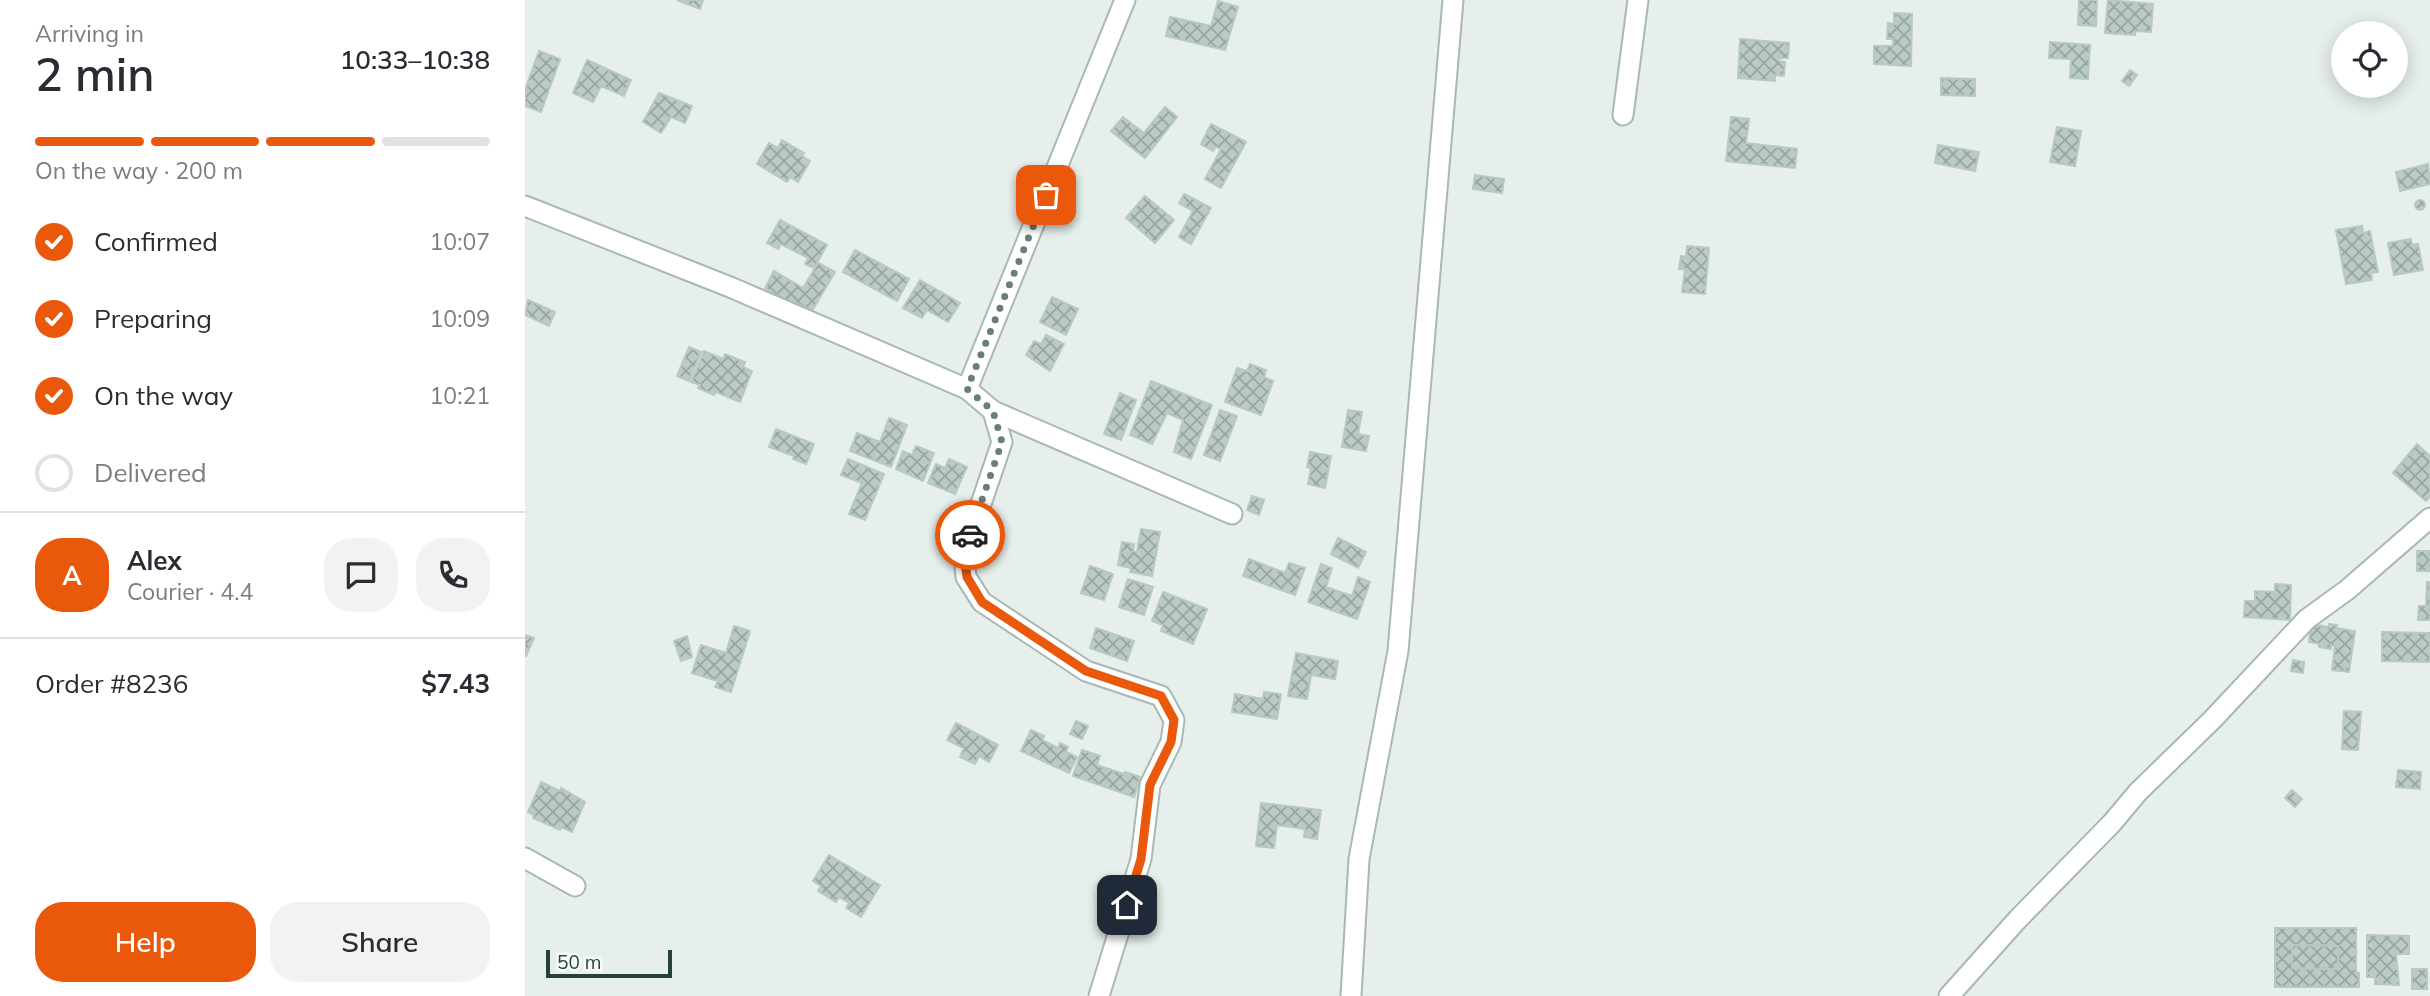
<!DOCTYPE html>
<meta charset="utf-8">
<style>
body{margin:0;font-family:Mulish,sans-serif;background:#f2f2f3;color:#2b2b33;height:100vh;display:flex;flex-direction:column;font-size:26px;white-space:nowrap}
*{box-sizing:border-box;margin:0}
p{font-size:23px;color:#7c7c81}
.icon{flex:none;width:38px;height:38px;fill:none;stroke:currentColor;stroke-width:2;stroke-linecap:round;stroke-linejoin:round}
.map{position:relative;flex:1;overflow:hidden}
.details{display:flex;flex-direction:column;background:#fff;width:525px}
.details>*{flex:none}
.buttons{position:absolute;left:1806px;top:21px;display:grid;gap:14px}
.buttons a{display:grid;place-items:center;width:77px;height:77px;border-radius:50%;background:#fff;box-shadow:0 4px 18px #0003;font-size:35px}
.scale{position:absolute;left:21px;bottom:18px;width:126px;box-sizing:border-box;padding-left:7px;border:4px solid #24423a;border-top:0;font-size:19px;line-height:24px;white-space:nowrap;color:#24423a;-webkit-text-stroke:5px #f7fbf9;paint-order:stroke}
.pin{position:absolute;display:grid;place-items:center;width:60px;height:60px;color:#fff;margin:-30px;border-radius:14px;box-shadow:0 4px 10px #0006}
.courier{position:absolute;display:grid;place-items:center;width:70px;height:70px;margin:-35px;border:5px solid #ea580c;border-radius:50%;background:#fff;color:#222;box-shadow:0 2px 9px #0007}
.headline em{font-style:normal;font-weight:600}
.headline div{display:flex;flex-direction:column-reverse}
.headline{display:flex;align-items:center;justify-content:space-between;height:119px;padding:0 35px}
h1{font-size:46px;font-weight:600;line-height:52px}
.bar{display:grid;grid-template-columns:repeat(4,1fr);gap:10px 7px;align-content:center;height:84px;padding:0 35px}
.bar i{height:9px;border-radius:5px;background:#e1e1e2}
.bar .active{background:#ea580c}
.bar p{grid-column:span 4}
.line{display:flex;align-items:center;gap:18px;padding:0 35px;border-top:2px solid #e1e1e2}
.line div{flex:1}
.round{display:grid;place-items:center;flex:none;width:74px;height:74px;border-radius:28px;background:#f2f2f3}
ol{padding:0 35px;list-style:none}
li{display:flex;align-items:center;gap:21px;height:77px}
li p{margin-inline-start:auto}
li .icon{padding:7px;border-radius:50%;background:#ea580c;color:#fff;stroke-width:4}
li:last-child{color:#7c7c81}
li i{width:38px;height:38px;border:4px solid #e1e1e2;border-radius:50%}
.action{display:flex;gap:14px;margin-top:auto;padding:14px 35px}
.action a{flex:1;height:80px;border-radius:28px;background:#ea580c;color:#fff;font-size:28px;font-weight:600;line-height:80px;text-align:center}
.action a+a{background:#f2f2f3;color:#2b2b33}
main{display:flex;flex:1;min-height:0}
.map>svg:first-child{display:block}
.building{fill:url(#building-cross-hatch);stroke:#b8c9c2;stroke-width:2;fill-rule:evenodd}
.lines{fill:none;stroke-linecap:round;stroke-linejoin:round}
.minor-casing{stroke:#a8b8b2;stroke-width:23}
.minor{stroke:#fff;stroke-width:19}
.done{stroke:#687f78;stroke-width:7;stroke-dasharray:0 12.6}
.route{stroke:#ea580c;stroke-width:9}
</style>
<main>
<section class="details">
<div class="headline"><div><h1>2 min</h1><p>Arriving in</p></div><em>10:33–10:38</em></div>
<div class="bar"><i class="active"></i><i class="active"></i><i class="active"></i><i></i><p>On the way · 200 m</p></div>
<ol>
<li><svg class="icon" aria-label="check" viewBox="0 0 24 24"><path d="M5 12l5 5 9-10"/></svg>Confirmed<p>10:07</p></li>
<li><svg class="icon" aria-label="check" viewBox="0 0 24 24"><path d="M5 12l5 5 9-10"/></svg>Preparing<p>10:09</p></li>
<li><svg class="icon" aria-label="check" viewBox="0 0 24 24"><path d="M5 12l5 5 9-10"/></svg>On the way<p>10:21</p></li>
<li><i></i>Delivered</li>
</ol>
<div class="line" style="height:126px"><b class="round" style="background:#ea580c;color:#fff">A</b><div><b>Alex</b><p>Courier · 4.4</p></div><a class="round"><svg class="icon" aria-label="chat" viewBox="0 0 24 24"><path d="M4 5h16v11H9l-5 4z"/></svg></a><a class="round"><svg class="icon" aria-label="phone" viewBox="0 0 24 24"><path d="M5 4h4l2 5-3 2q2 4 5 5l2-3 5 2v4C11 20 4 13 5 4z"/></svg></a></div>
<div class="line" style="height:91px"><div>Order #8236</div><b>$7.43</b></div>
<div class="action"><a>Help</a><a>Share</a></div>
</section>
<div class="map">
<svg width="1905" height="996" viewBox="0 0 1905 996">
<defs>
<pattern id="building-cross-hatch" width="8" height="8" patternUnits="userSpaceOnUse" patternTransform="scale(1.75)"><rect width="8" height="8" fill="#bbcac4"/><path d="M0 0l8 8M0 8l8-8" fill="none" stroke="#98a6a0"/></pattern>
</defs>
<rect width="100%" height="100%" fill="#e6efeb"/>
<g class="building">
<polygon points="152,0 178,0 175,9"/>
<polygon points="1554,0 1572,0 1571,26 1553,25"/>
<polygon points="1583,0 1628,4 1626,32 1610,31 1610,35 1580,33"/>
<polygon points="693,1 713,7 700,50 641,36 645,17 686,26"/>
<polygon points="1369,13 1387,14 1386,66 1349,64 1349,46 1368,46 1368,39 1362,39 1363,23 1369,24"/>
<polygon points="1215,39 1264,43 1263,58 1254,58 1254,61 1260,62 1259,76 1250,75 1250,81 1213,78"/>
<polygon points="1525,42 1565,45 1563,79 1545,78 1546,59 1524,58"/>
<polygon points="14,51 35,59 16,112 0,106 0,90"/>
<polygon points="62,60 106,80 99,96 76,86 68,102 48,93"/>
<polygon points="1605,70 1612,75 1604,86 1597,81"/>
<polygon points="1416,78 1450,79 1450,96 1416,95"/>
<polygon points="134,93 167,106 160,123 146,117 136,133 118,122"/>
<polygon points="640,107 652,117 620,158 586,131 598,117 619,133"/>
<polygon points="1206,117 1224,119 1221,143 1272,149 1270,168 1201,161"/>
<polygon points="686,124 721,142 696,188 680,179 696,149 691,147 688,151 676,144"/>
<polygon points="1532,127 1556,131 1550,166 1525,162"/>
<polygon points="257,140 279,153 277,156 285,161 273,182 265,177 262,182 232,164 244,143 253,148"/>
<polygon points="1413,145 1454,152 1450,171 1410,163"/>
<polygon points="1903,164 1905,184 1875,191 1871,172"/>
<polygon points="950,175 979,179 977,193 948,189"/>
<polygon points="659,194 686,208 666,244 654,237 668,211 654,203"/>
<polygon points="620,196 649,220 630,243 601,218"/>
<circle cx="1895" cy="205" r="5"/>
<polygon points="255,220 302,245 289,268 280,264 283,258 256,244 253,249 242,243"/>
<polygon points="1837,226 1838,233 1845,231 1853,272 1846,273 1847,280 1821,284 1811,230"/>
<polygon points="1886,239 1887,245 1893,244 1898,270 1869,275 1863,243"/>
<polygon points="1162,246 1184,248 1180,294 1157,292 1160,269 1154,269 1156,256 1161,257"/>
<polygon points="330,250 384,279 372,301 318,272"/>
<polygon points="293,263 310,272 287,311 270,302 269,305 240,288 249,271 278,288"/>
<polygon points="395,280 435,303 423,322 402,310 397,318 378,308"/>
<polygon points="527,297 553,309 541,335 515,322"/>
<polygon points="3,300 30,312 24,326 0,315"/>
<polygon points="521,335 539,344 525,371 501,355 509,341 516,344"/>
<polygon points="164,347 176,352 164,381 152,376"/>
<polygon points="179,351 198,359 200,354 220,362 218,367 227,371 215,402 191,392 189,395 173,388 175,385 166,382"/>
<polygon points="725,364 741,370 739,377 748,381 736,415 700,402 712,368 722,371"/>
<polygon points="626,381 687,405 666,459 649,452 658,420 642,413 627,444 605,435"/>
<polygon points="595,393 611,400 596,440 579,434"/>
<polygon points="695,410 712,416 695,461 679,455"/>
<polygon points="823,410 837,412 833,434 844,436 841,451 817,447"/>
<polygon points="364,418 382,425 366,467 325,451 332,433 355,442"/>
<polygon points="251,429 289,444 281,464 268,459 269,456 244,447"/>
<polygon points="1892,444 1905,456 1905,497 1901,501 1868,473"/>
<polygon points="391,446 409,453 398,481 371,469 378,451 387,455"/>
<polygon points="785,452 806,456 800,488 783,484 786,468 782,467"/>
<polygon points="323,459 359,474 340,520 324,514 337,483 316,475"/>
<polygon points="424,459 442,467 430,494 403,483 411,464 420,468"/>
<polygon points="727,496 739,500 734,515 722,510"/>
<polygon points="616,529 635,532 627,576 605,572 606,568 593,565 597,542 609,544 608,551 612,552"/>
<polygon points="813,538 841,552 833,568 806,554"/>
<rect x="1892" y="551" width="13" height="20"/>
<polygon points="724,559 760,573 764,563 780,568 770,595 718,576"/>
<polygon points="796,564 807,568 801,587 827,596 833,577 845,582 832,619 783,602"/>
<polygon points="565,566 588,574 579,600 556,593"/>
<polygon points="603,579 628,587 619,615 594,607"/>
<polygon points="1902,582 1905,582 1905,620 1893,620 1894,606 1901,606"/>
<polygon points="1750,584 1766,585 1765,620 1719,617 1720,601 1730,601 1730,591 1750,592"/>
<polygon points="638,592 682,609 668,644 636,631 638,625 627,621"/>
<polygon points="1786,624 1804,627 1804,624 1812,625 1811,628 1830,631 1824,672 1807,670 1810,646 1806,645 1806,649 1794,647 1794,644 1784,642"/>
<polygon points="209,626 225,631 206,692 190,687 193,681 167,673 176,645 201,653"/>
<polygon points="571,628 609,641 602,661 565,648"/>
<polygon points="1857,632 1905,633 1905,662 1857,661"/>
<polygon points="0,635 9,638 1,656 0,655"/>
<polygon points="162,636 167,657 156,661 149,641"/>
<polygon points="771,653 813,661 810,679 786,675 782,699 763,696"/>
<polygon points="1768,660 1779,662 1778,673 1766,671"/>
<polygon points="739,692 756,694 752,719 707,712 710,694 738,699"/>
<polygon points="1819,711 1836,712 1833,750 1817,749"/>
<polygon points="551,721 563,726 557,739 545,734"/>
<polygon points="431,723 473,745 464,762 454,756 450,764 435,757 439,748 422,740"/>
<polygon points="506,730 519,736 517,740 533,748 535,743 543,747 541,752 552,757 544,773 496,751"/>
<polygon points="557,750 575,756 572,765 599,774 600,772 615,777 609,797 548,776"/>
<polygon points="1873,770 1896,772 1895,789 1871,787"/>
<polygon points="16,782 35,791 36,788 60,802 47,832 36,827 35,830 8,818 9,815 3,812"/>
<polygon points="1767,790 1777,799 1770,807 1760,798"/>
<polygon points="736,803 796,810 792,839 779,837 780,829 752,825 749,848 731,846"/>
<polygon points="304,855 355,885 336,917 321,908 324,903 314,897 311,902 293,891 296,886 288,881"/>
<path d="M1750,928h81v45h3v14h-84zM1767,945l46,1v23l-46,-1z"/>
<polygon points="1842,935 1884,936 1884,954 1871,954 1874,985 1850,984 1850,977 1842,977"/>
<polygon points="1767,945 1813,946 1813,969 1767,968"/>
<rect x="1887" y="969" width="15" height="20"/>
</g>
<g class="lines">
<defs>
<g id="minor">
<polyline points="1098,115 1113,0"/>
<polyline points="0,206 205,287 442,389 468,411 477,442 439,554 441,577 457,602 561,671 636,696 649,720 646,742 625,785 616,859 574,996"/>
<polyline points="442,389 600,0"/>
<polyline points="468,411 707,514"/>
<polyline points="0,858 50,886"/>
<polyline points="826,996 834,859 873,651 928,0"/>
<polyline points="1424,996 1493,919 1587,823 1613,792 1687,720 1782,619 1822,590 1905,518"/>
</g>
</defs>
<use href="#minor" class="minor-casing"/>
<use href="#minor" class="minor"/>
</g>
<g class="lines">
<polyline class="done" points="445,535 477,442 468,411 442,389 521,195"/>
<polyline class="route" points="445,535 439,554 442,577 457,602 561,671 636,696 649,720 646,742 625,785 616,859 602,905"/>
</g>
</svg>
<div class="buttons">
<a><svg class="icon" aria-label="locate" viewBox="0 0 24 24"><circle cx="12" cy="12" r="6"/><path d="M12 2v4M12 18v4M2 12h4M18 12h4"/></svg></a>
</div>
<div class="scale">50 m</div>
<div class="pin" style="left:521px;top:195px;background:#ea580c"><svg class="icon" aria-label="bag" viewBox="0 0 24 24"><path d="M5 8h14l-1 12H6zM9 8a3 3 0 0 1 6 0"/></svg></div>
<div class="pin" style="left:602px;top:905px;background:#1f2937"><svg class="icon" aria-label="home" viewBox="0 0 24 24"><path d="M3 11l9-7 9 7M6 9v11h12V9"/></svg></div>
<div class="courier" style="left:445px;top:535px"><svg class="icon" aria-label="car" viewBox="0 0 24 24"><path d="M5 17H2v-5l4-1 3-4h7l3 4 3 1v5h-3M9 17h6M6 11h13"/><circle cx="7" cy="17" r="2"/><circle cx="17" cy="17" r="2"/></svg></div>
</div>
</main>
